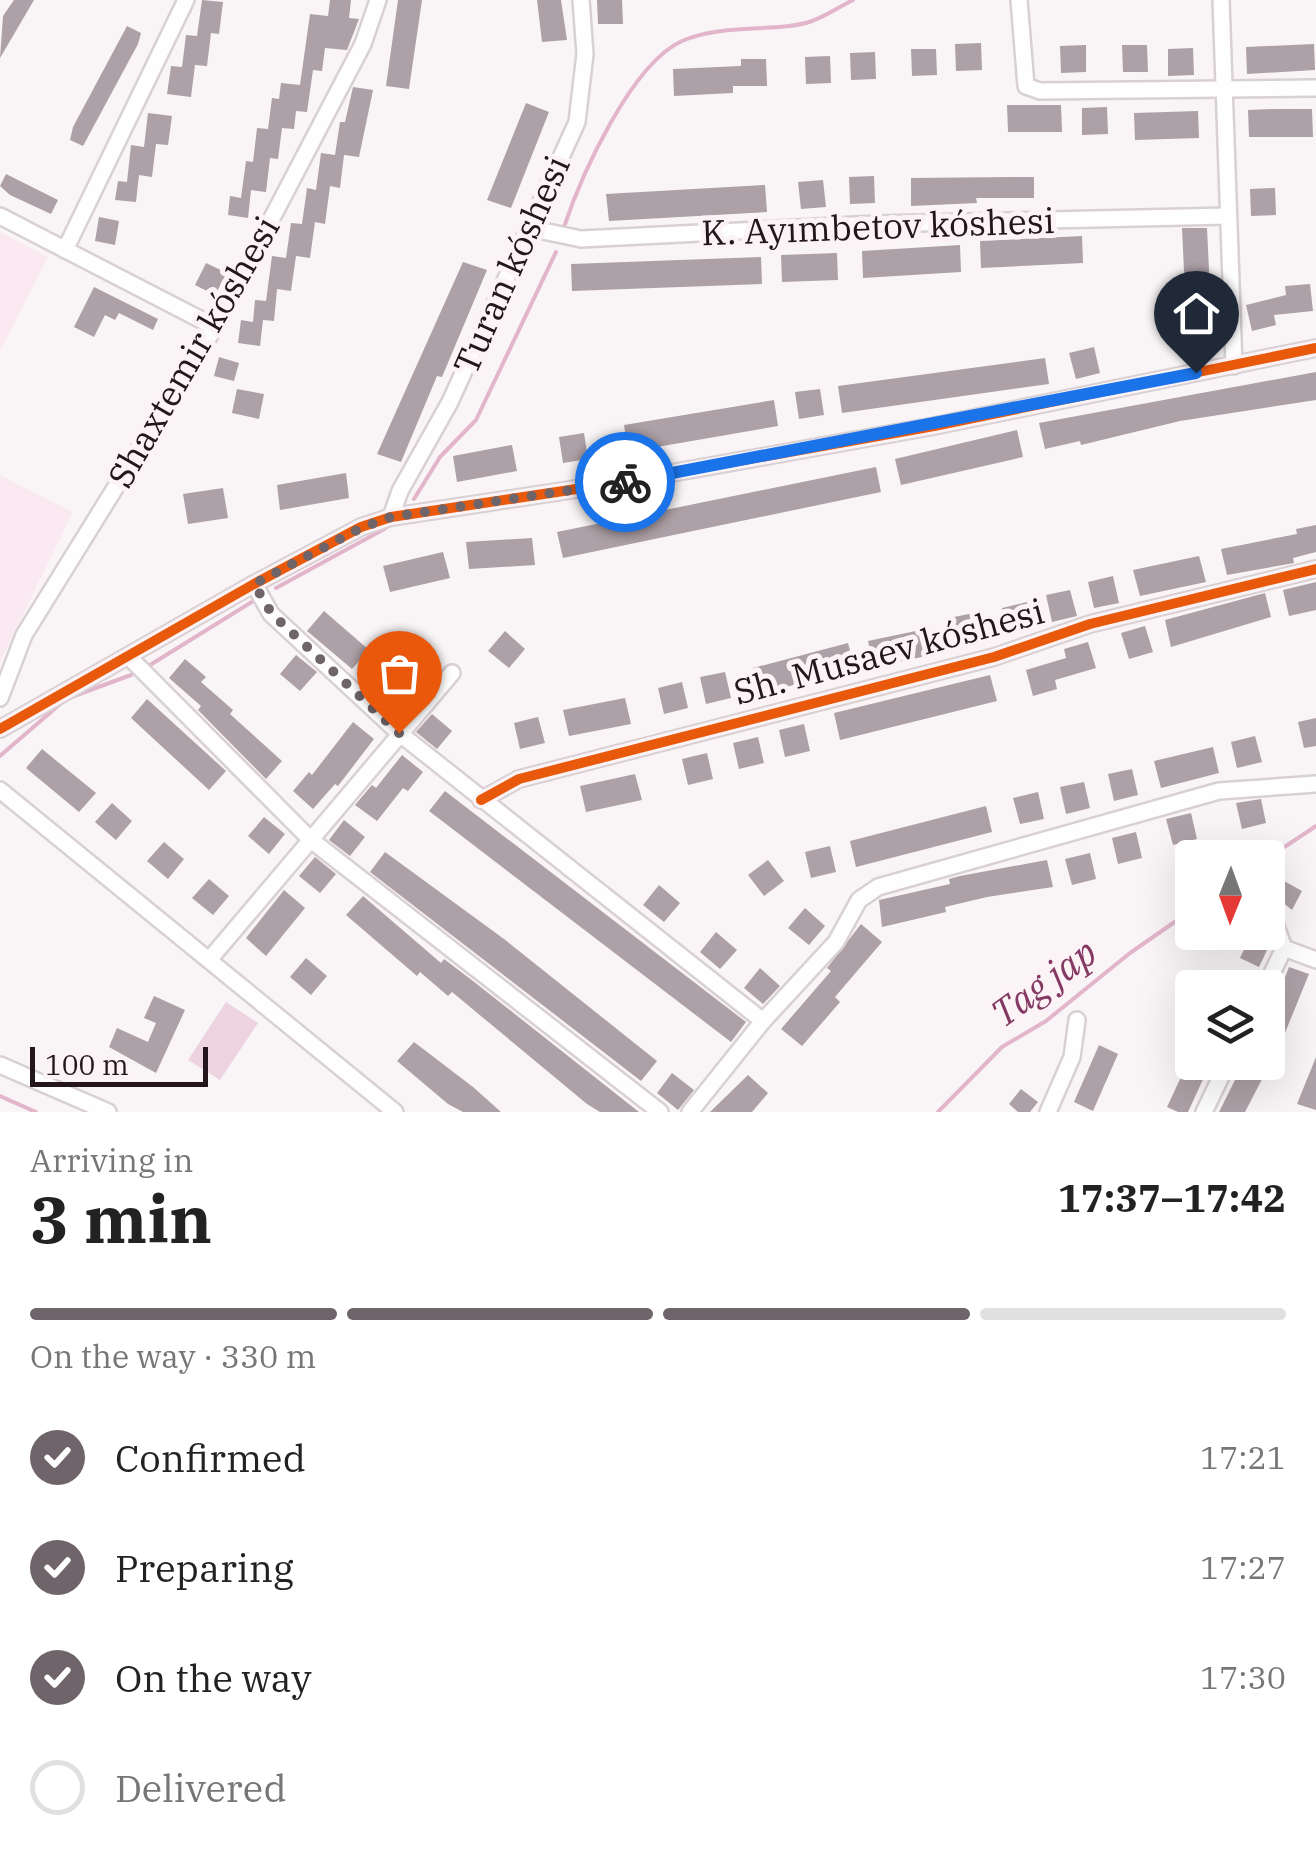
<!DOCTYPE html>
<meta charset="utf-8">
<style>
body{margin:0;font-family:"IBM Plex Serif",serif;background:#f2f2f2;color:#222;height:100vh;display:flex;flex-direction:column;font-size:38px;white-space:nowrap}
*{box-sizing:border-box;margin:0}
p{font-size:32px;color:#767676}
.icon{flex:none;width:55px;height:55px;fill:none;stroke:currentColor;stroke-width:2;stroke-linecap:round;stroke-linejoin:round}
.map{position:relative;height:1112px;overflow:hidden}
.sheet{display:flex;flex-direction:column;background:#fff;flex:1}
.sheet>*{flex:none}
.needle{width:65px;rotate:181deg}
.controls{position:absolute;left:1175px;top:840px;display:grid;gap:20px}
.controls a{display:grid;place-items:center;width:110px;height:110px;border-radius:10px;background:#fff;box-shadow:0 10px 40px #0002;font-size:50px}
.scale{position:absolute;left:30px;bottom:25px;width:178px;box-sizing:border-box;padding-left:10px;border:5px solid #23161c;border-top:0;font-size:28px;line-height:35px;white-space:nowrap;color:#23161c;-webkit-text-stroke:8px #fbf3f6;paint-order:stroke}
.pin{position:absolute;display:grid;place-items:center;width:85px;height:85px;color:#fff;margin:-102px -42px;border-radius:50% 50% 50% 0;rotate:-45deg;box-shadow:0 0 10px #0007}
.pin .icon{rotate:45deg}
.courier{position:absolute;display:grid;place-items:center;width:100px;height:100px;margin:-50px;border:8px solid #1a73e8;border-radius:50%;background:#fff;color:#222;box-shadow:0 2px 12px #0007}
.overview em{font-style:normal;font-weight:800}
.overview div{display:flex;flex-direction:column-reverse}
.overview{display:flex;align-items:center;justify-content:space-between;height:170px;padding:0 30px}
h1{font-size:65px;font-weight:800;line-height:75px}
.bar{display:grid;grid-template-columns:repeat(4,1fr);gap:15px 10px;align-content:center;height:120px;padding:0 30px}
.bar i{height:12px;border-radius:8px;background:#e0e0e0}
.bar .selected{background:#6e6469}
.bar p{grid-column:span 4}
ol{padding:0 30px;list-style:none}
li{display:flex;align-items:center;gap:30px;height:110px}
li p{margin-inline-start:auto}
li .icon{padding:10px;border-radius:50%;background:#6e6469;color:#fff;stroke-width:4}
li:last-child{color:#767676}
li i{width:55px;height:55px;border:5px solid #e0e0e0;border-radius:50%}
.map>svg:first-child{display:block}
.built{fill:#fbe9f1}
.green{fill:#edd2df}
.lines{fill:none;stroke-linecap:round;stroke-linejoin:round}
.stream{stroke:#e2b5cb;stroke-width:4}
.building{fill:#ada0a6}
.minor-casing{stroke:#d9d0d4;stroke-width:20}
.minor{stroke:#fefefe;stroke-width:15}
.cycleway-casing{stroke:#fbf3f6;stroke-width:16}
.cycleway{stroke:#e8590c;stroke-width:10}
.done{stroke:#6e6469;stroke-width:10;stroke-dasharray:0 18}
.route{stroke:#1a73e8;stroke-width:12}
.labels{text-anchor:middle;stroke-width:10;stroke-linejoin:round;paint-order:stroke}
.street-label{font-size:35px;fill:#23161c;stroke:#fbf3f6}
.water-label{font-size:38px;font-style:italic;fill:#843962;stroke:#fbf3f6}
</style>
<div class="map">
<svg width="1316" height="1112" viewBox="0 0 1316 1112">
<rect width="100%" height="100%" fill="#f9f5f7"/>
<g class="built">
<polygon points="0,232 48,257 0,351"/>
<polygon points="0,475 73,512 0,662"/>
</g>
<polygon class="green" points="226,1002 258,1023 220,1080 188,1060"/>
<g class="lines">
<g class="stream">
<path d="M564,227c17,-51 67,-163 118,-186 39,-18 97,-8 130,-20 14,-5 27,-14 41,-21"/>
<polyline points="414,499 440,457 476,420 556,252"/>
<polyline points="276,588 386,528"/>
<polyline points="150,665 255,600"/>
<polyline points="0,756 66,699 131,675"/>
<polyline points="1268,858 1316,826"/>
<polyline points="0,1096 36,1112"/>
<polyline points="938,1112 1002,1047 1046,1021 1130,953 1192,910"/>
</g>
</g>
<g class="building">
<polygon points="14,0 34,0 0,58 3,16"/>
<polygon points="202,0 223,2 219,34 211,33 207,66 195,65 191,97 167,94 171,66 182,67 186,35 197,36"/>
<polygon points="330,0 351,0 349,18 359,19 347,50 325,48 322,71 313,70 307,112 296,111 294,129 282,128 278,159 270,158 266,192 251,190 248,218 228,215 230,196 241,198 246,161 253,162 257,128 268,129 272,98 279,99 281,83 300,85 310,14 328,16"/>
<polygon points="398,0 422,0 409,89 386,86"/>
<polygon points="537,0 561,0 567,40 542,42"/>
<polygon points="597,0 622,0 623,24 598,24"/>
<polygon points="127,26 141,33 138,44 83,146 70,140 73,127"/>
<polygon points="981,43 982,70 956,71 955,44"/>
<polygon points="1314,44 1315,70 1247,74 1246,47"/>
<polygon points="1086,45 1086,72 1061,73 1060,46"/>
<polygon points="1122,45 1147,45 1148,72 1123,72"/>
<polygon points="1193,48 1194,75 1168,76 1168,49"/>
<polygon points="911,49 936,49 937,75 912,76"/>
<polygon points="875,52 876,79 851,80 850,53"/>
<polygon points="830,56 831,83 806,84 805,57"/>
<polygon points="741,59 766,59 767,86 733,86 733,93 674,96 673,69 741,66"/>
<polygon points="353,87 373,90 359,157 344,155 340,188 330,186 325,224 315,222 310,258 296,256 291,291 277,289 274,321 263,320 260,346 238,343 241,320 253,322 255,300 266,301 272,256 286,258 291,223 302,224 307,188 316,190 321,153 335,155 340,122 345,122"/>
<polygon points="526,103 549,112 511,208 487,200"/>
<polygon points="1007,105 1061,105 1062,132 1008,132"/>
<polygon points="1107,107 1108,134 1082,135 1082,108"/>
<polygon points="1274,109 1312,109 1313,137 1249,137 1248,110"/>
<polygon points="1198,111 1199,138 1135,140 1134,113"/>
<polygon points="148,113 172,116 168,145 156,144 152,177 139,175 136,202 115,200 118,181 127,182 131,145 144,147"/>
<polygon points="6,174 58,200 51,214 10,195 0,186"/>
<polygon points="874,176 875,203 850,204 849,177"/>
<polygon points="1013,177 1034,177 1034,198 976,198 977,203 911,206 911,178"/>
<polygon points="823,180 826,207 801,209 798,182"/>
<polygon points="765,185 767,212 609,221 606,194"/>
<polygon points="1275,188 1276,215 1251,216 1250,189"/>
<polygon points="99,217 119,221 115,245 95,241"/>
<polygon points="1182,228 1207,228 1210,291 1185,292"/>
<polygon points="1082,236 1083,263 981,268 980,241"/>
<polygon points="960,245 961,272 863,278 862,251"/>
<polygon points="837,253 838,280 782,282 781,255"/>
<polygon points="761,257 762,284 572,291 571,264"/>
<polygon points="463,262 487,270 442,377 437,376 401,462 377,454"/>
<polygon points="206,263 227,273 215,295 195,285"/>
<polygon points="1310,284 1313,311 1274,315 1276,325 1252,331 1246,305 1286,295 1285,286"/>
<polygon points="94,287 158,319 153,330 119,313 115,320 105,315 94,337 74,327"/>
<polygon points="1214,322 1215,349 1190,350 1189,323"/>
<polygon points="1094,347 1100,373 1076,379 1069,353"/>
<polygon points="219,357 239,363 234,381 214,376"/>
<polygon points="1045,358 1049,384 842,413 838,386"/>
<polygon points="1316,372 1316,400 1180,421 1081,445 1080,441 1045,449 1039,423"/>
<polygon points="237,389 264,394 259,419 232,413"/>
<polygon points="820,389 824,415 799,419 795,392"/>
<polygon points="774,400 778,426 628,452 624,425"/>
<polygon points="1017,430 1023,457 901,485 895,459"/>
<polygon points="584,433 588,459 563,463 559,437"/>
<polygon points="512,445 517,471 457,482 453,456"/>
<polygon points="876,467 881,492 563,558 557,532"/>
<polygon points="346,473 349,498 280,510 277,485"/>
<polygon points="223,488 228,518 188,524 183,494"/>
<polygon points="1316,525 1316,552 1293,558 1294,563 1227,575 1221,549 1297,534 1296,529"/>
<polygon points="532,538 535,565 469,569 466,542"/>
<polygon points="443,552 450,578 390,592 383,566"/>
<polygon points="1199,556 1206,582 1140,596 1133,570"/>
<polygon points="1113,576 1119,603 1094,608 1088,582"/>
<polygon points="1316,582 1316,610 1289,616 1283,590"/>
<polygon points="1070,590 1077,616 1052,622 1046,595"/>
<polygon points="1265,593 1271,617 1171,647 1165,620"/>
<polygon points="1027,602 1033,629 1009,634 1002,608"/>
<polygon points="324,611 369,650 352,669 307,631"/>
<polygon points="979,612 985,638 960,644 954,617"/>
<polygon points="1145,626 1153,652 1129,659 1121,633"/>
<polygon points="930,628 936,654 874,667 868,641"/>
<polygon points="505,631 525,649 509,668 488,651"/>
<polygon points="1088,642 1096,668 1055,680 1057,689 1033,696 1026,670 1066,658 1064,649"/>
<polygon points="848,643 855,669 759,694 753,668"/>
<polygon points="421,645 441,663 403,711 382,693"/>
<polygon points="296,655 317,672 300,691 280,674"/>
<polygon points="185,659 206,677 201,682 233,710 230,714 282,761 266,779 198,710 201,706 169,678"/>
<polygon points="725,672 731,698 706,704 700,677"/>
<polygon points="990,675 997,701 840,740 834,713"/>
<polygon points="682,682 688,708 664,714 658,688"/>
<polygon points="625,698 631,724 569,736 563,710"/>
<polygon points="147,699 226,771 209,790 131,718"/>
<polygon points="432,714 452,731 437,749 416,732"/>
<polygon points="538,717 545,743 520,749 514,723"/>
<polygon points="1316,718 1316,746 1304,748 1298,722"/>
<polygon points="353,722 374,739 338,786 335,784 313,809 293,791 309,772 312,775"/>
<polygon points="804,724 810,751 785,757 779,730"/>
<polygon points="1255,736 1262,762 1237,768 1231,742"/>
<polygon points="758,737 764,763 739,769 733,743"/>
<polygon points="1213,747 1219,773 1161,788 1154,761"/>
<polygon points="42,749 96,793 79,812 26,768"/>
<polygon points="707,753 713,779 688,785 682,759"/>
<polygon points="402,755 423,772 408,791 403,788 377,821 355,805 372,785 376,788"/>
<polygon points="1132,769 1138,795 1114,801 1108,774"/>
<polygon points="635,774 642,800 586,812 580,786"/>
<polygon points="1084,782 1090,808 1066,814 1060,787"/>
<polygon points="445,791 746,1022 731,1042 429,811"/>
<polygon points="1038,792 1044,819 1020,824 1013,798"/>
<polygon points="1261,799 1266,823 1242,829 1236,803"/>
<polygon points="112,803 132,821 116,840 95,822"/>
<polygon points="986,806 992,832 856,867 850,841"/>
<polygon points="1191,813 1197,839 1173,845 1166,819"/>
<polygon points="264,817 285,834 269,854 248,836"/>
<polygon points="344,820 365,837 350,856 329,840"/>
<polygon points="1136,832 1142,858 1118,864 1112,838"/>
<polygon points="164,842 184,859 168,879 147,861"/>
<polygon points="830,846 836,872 811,878 805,852"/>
<polygon points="385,852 504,939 657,1061 641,1081 370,872"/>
<polygon points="1090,853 1096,879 1072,885 1065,859"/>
<polygon points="315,857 336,874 320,893 299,876"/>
<polygon points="768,860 784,881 764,896 748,875"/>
<polygon points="1047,860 1053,887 987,897 945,907 946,912 882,927 879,900 950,884 949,879 960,876"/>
<polygon points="209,879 229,896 213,915 192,898"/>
<polygon points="1284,881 1302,891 1292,910 1276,897"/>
<polygon points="659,885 680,903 664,922 643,905"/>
<polygon points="284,890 305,908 266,956 246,938"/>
<polygon points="363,896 441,963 444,959 473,981 639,1112 600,1112 587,1104 452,992 448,996 420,972 417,976 346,915"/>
<polygon points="805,908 825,926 809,945 788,928"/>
<polygon points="861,924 882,942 835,997 840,1002 802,1046 781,1029 831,971 827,968"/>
<polygon points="716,932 737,950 720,969 700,952"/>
<polygon points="1251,935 1270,944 1259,967 1240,958"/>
<polygon points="306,958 327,976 311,995 290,977"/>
<polygon points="1289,967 1309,974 1278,1050 1268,1046 1268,1022"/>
<polygon points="760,968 780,986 763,1004 744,988"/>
<polygon points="154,996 185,1010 156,1073 109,1047 117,1028 148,1042 156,1023 144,1018"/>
<polygon points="414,1042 473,1087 501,1112 463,1112 448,1104 397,1061"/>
<polygon points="1099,1045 1118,1054 1093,1111 1074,1102"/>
<polygon points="1316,1057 1316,1110 1297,1104"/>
<polygon points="1188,1062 1211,1062 1188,1112 1178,1112 1167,1107"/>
<polygon points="1244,1062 1271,1062 1245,1112 1219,1112"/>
<polygon points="672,1073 694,1090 678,1110 657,1093"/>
<polygon points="748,1075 768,1093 752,1112 710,1112"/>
<polygon points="1021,1089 1038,1102 1030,1112 1018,1112 1009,1104"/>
</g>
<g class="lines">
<defs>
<g id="minor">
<polyline points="1019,0 1026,86 1040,91 1316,88"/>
<polyline points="1221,0 1234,366"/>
<polyline points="0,216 215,327"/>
<polyline points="529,228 581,239 875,224 1228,216"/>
<polyline points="65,250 186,0"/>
<polyline points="391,517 400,491 450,402 577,122 585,54 581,0"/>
<polyline points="254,584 271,614 399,733 763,1021"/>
<polyline points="129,657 311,840 660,1112"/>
<polyline points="0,698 24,635 215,327 363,44 378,0"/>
<polyline points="0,729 254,584 361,527 391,517 616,483 934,426 1316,348"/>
<polyline points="0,790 395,1112"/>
<polyline points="481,800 519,779 994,657 1090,624 1316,569"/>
<polyline points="1268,904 1284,948 1316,960"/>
<polyline points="209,960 452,673"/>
<polyline points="1265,988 1284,948"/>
<polyline points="0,1065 108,1112"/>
<polyline points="690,1112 763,1021 836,942 859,900 878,887 1219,791 1316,784"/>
<polyline points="1048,1112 1072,1057 1077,1020"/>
<polyline points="1204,1112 1228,1062"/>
</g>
</defs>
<use href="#minor" class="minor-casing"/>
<use href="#minor" class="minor"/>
<defs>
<g id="cycleway">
<polyline points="0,729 254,584 361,527 391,517 616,483 934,426 1316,348"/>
<polyline points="481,800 519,779 994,657 1090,624 1316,569"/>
</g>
</defs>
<use href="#cycleway" class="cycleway-casing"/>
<use href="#cycleway" class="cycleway"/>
</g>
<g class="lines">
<polyline class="done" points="399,733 272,614 254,584 361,528 391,517 625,482"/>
<polyline class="route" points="625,482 1196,373"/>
</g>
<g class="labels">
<g class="street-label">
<text transform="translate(878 227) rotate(-2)" y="12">K. Ayımbetov kóshesi</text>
<text transform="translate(512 265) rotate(-66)" y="12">Turan kóshesi</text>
<text transform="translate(194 352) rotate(-60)" y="12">Shaxtemir kóshesi</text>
<text transform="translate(889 652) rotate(-15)" y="12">Sh. Musaev kóshesi</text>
</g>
<g class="water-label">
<text transform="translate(1044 983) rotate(-36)" y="13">Tag jap</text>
</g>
</g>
</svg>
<div class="controls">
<a><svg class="needle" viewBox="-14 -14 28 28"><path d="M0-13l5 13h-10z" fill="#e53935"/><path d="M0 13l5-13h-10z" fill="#767676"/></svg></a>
<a><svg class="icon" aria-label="layers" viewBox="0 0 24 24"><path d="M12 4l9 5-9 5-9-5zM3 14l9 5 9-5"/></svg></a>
</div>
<div class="scale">100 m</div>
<div class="pin" style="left:399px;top:733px;background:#ea580c"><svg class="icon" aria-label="bag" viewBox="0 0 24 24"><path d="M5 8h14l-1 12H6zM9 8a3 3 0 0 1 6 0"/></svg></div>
<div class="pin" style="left:1196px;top:373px;background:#1f2937"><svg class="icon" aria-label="home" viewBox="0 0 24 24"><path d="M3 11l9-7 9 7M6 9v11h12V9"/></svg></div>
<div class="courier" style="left:625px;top:482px"><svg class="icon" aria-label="bike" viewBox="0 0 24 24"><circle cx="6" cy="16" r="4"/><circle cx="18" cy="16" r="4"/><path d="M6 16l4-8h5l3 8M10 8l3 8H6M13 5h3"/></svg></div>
</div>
<section class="sheet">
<div class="overview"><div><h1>3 min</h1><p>Arriving in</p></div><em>17:37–17:42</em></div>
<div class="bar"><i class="selected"></i><i class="selected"></i><i class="selected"></i><i></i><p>On the way · 330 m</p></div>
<ol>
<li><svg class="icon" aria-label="check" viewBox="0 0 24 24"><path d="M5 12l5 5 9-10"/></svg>Confirmed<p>17:21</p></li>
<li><svg class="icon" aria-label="check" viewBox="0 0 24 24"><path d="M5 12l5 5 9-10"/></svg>Preparing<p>17:27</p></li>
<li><svg class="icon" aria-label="check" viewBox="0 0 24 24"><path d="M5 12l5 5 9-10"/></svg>On the way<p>17:30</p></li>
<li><i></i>Delivered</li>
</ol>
</section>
